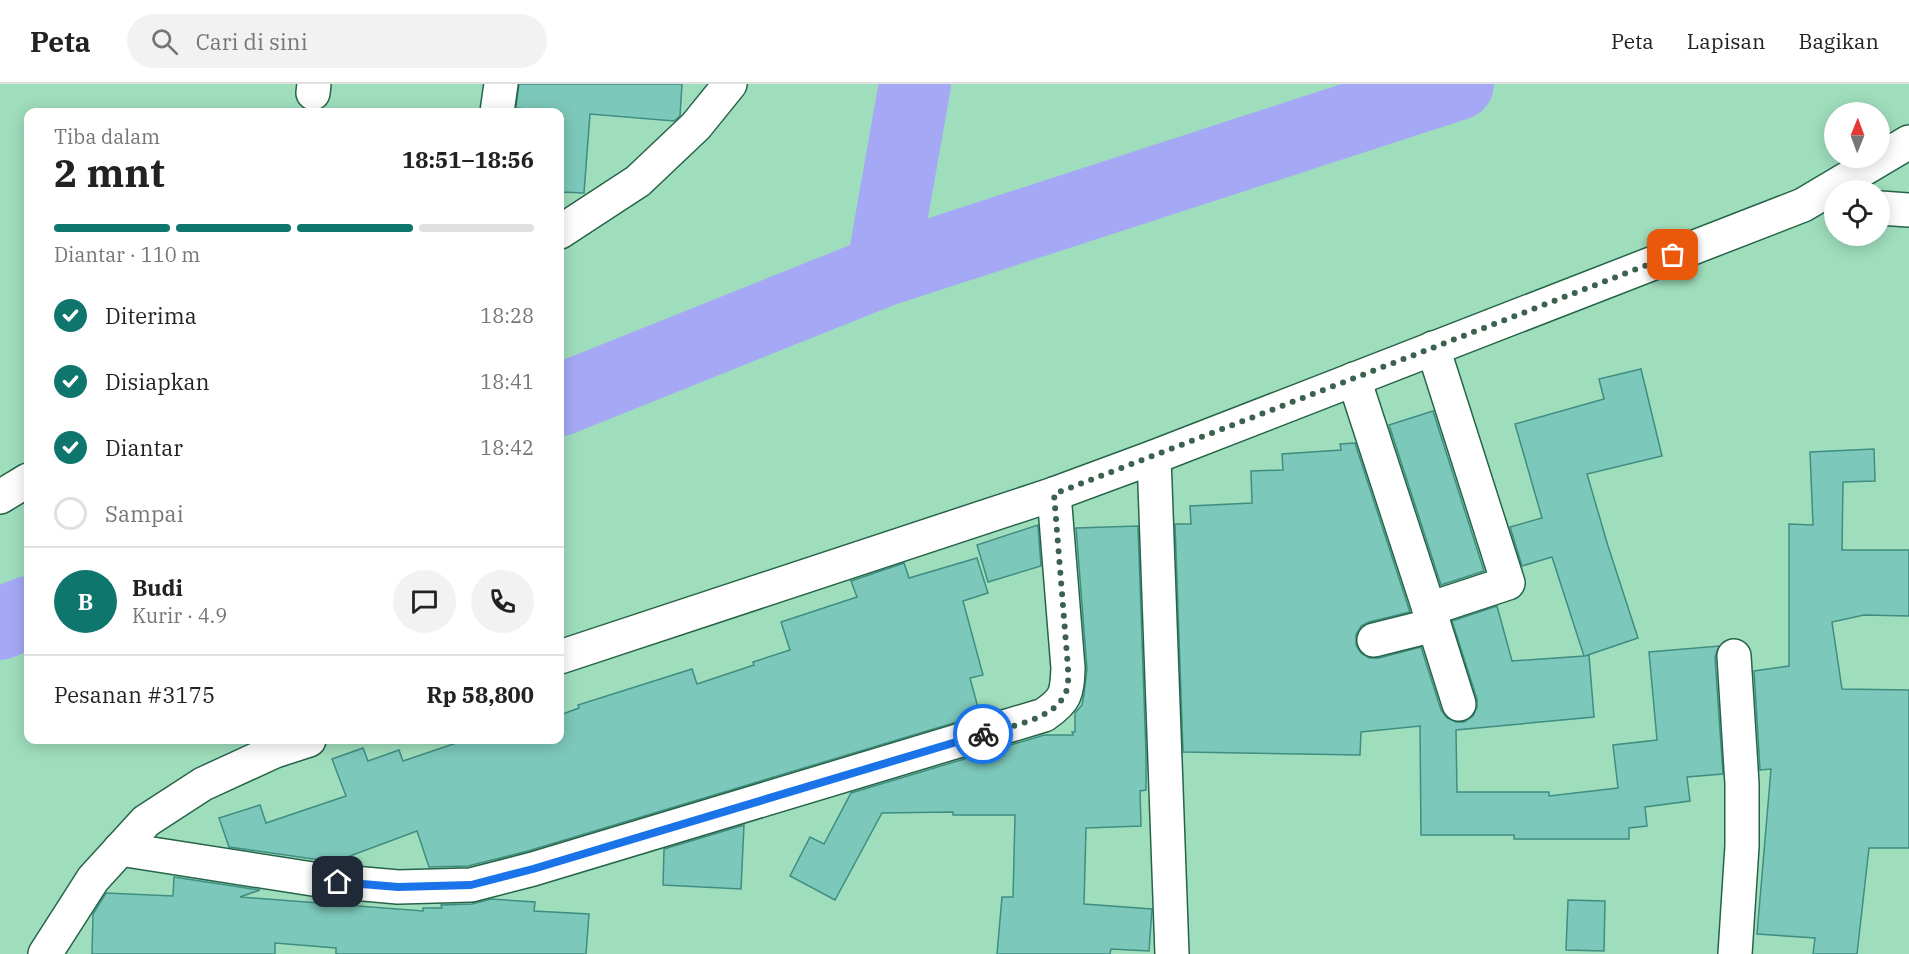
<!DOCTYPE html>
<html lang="id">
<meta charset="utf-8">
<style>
body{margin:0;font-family:"IBM Plex Serif",serif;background:#f2f2f2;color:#222;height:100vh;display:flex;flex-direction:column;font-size:22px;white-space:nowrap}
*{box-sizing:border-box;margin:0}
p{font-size:20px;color:#767676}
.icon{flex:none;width:33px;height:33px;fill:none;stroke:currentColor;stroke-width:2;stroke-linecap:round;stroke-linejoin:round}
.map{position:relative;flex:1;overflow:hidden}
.panel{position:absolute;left:24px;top:24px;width:540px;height:636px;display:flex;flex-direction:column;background:#fff;border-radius:12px;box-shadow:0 3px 15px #0003}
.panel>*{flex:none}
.needle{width:39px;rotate:1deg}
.fabs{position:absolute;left:1824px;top:18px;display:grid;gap:12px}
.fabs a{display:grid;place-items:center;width:66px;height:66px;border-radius:50%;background:#fff;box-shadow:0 3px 15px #0003;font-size:30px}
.pin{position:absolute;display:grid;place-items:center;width:51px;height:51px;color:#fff;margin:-26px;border-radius:12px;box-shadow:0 3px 9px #0006}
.courier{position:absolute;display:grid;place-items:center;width:60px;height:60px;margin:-30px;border:4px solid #1a73e8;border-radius:50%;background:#fff;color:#222;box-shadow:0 2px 8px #0007}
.summary em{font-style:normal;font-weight:700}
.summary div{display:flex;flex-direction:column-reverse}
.summary{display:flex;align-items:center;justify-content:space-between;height:102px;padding:0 30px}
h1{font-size:39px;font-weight:700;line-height:45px}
.bar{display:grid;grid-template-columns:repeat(4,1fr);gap:9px 6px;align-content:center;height:72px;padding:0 30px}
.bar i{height:8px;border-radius:4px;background:#e0e0e0}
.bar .selected{background:#0f766e}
.bar p{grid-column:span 4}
.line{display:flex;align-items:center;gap:15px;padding:0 30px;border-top:2px solid #e0e0e0}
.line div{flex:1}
.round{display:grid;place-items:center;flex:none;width:63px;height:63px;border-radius:32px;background:#f2f2f2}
ol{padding:0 30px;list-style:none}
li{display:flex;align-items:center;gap:18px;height:66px}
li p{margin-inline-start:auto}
li .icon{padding:6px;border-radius:50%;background:#0f766e;color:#fff;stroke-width:4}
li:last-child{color:#767676}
li i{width:33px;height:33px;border:3px solid #e0e0e0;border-radius:50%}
header{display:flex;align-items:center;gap:36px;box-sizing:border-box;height:84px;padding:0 30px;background:#fff;border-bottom:2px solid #e0e0e0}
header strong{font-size:28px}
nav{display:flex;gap:33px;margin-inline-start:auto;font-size:21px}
.search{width:420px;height:54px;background:#f2f2f2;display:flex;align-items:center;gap:15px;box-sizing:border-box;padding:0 21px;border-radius:33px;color:#767676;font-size:22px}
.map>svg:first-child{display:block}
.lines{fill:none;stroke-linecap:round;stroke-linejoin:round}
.river{stroke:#a5a9f5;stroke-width:72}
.building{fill:#7cc8ba;stroke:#408d81;stroke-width:1.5}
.minor-casing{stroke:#266448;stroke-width:36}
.minor{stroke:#fff;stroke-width:33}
.done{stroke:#3c624f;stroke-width:6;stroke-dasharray:0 10.8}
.route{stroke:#1a73e8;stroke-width:8}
</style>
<header>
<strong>Peta</strong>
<div class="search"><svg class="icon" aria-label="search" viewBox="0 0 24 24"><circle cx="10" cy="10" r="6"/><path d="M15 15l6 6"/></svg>Cari di sini</div>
<nav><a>Peta</a><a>Lapisan</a><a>Bagikan</a></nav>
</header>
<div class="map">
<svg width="1909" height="870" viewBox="0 0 1909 870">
<rect width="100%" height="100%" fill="#9fdebd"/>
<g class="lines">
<g class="river">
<polyline points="882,187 915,0"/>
<polyline points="560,316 882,187 1458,0"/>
<polyline points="0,540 28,528"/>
</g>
</g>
<g class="building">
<polygon points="519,0 682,0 680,32 674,37 590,30 584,109 560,108 560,28 516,24"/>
<polygon points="1641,285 1662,372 1587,390 1608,462 1638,554 1585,572 1589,571 1594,633 1456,646 1457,708 1549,708 1549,712 1618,704 1613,661 1657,656 1649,568 1719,562 1715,573 1723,690 1687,693 1690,717 1645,723 1647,742 1629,744 1629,755 1514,755 1514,751 1421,751 1420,642 1361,648 1360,671 1183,668 1175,440 1191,440 1190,422 1252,419 1251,387 1283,386 1282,370 1341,366 1340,360 1355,359 1410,528 1369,538 1361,542 1356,551 1356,561 1361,569 1369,574 1379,574 1421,563 1441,626 1447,634 1456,638 1464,638 1473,632 1477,623 1477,615 1452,537 1497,522 1512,577 1584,572 1552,473 1522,482 1510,443 1542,434 1515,340 1604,315 1599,295"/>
<polygon points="1433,327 1484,487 1441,501 1389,341"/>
<polygon points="1874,365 1875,397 1843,398 1842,466 1909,466 1909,532 1864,531 1832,538 1842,605 1909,606 1909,764 1869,764 1857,870 1813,870 1815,854 1757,850 1771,685 1760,686 1754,587 1789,582 1789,440 1813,441 1810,368"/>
<polygon points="1038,441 1041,482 988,498 977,461"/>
<polygon points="1138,442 1146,669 1146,706 1140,707 1141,742 1086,744 1084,820 1152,825 1149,867 1111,865 1110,870 997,870 1002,813 1013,813 1015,731 953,731 953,728 882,729 835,816 790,792 810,753 824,760 851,709 1044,651 1073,651 1072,648 1075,648 1075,629 1082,621 1084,610 1087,585 1076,444"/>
<polygon points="977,474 988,509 963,517 983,591 970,594 980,631 528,767 468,782 429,783 417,747 334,778 229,763 219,734 260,721 266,739 346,712 332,675 363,664 368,677 399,666 403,677 465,656 560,656 560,631 579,624 578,621 692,585 697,600 754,581 753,578 790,566 781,538 857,513 851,497 904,479 909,494"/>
<polygon points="744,741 741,805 663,801 664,765"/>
<polygon points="174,793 260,806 240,813 423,827 423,824 442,824 441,821 472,820 491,815 535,818 534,827 589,830 586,870 336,870 336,864 275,859 275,870 92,870 93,830 106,809 173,812"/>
<polygon points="1568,816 1605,817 1604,867 1566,866"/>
</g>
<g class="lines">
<defs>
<g id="minor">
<polyline points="313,9 314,0"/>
<polyline points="497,28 501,0"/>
<polyline points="1880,124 1909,126"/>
<polyline points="560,148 638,97 696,42 730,0"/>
<polyline points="1354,295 1429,525 1508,499 1433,264"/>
<polyline points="1154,373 1172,870"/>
<polyline points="0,413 28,396"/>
<polyline points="1429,525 1459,620"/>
<polyline points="1374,556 1434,541"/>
<polyline points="1734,572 1742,700 1742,762 1735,870"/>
<polyline points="560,573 1054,410 1154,373 1803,121 1909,58"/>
<path d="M120,765l199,31 79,7 73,-2 62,-16 511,-154c22,-15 23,-21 24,-47l-14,-174"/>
<polyline points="45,870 93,795 146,737 203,700 275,667 309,656"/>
</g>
</defs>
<use href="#minor" class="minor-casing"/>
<use href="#minor" class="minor"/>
</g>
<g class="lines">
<path class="done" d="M983,650c27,-8 72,-14 83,-42 3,-7 2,-17 2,-24l-14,-174 619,-239"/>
<polyline class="route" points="338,798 398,803 471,801 533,785 983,650"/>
</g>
</svg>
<div class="fabs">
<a><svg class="needle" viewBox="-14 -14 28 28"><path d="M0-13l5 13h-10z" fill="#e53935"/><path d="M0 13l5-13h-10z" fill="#767676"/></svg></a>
<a><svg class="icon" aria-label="locate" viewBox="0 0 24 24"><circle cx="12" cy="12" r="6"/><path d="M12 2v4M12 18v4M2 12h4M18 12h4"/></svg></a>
</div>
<div class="pin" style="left:1673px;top:171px;background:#ea580c"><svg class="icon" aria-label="bag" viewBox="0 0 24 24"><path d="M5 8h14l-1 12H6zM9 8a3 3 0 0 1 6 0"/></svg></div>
<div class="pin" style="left:338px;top:798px;background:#1f2937"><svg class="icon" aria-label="home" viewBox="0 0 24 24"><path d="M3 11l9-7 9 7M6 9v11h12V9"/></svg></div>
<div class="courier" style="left:983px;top:650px"><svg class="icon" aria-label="bike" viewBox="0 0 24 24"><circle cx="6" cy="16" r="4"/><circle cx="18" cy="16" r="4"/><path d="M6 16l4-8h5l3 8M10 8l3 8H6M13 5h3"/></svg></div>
<section class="panel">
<div class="summary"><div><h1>2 mnt</h1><p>Tiba dalam</p></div><em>18:51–18:56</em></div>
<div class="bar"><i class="selected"></i><i class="selected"></i><i class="selected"></i><i></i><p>Diantar · 110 m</p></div>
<ol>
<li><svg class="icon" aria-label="check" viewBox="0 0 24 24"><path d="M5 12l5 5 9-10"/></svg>Diterima<p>18:28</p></li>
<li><svg class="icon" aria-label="check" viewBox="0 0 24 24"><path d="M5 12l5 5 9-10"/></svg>Disiapkan<p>18:41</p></li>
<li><svg class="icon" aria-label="check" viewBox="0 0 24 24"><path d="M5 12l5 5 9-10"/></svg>Diantar<p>18:42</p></li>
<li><i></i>Sampai</li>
</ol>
<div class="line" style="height:108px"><b class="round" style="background:#0f766e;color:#fff">B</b><div><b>Budi</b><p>Kurir · 4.9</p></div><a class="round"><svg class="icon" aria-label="chat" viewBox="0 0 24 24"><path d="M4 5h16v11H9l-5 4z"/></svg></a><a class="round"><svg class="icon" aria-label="phone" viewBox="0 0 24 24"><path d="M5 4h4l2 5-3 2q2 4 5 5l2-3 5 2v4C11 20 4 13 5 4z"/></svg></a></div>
<div class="line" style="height:78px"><div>Pesanan #3175</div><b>Rp 58,800</b></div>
</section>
</div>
